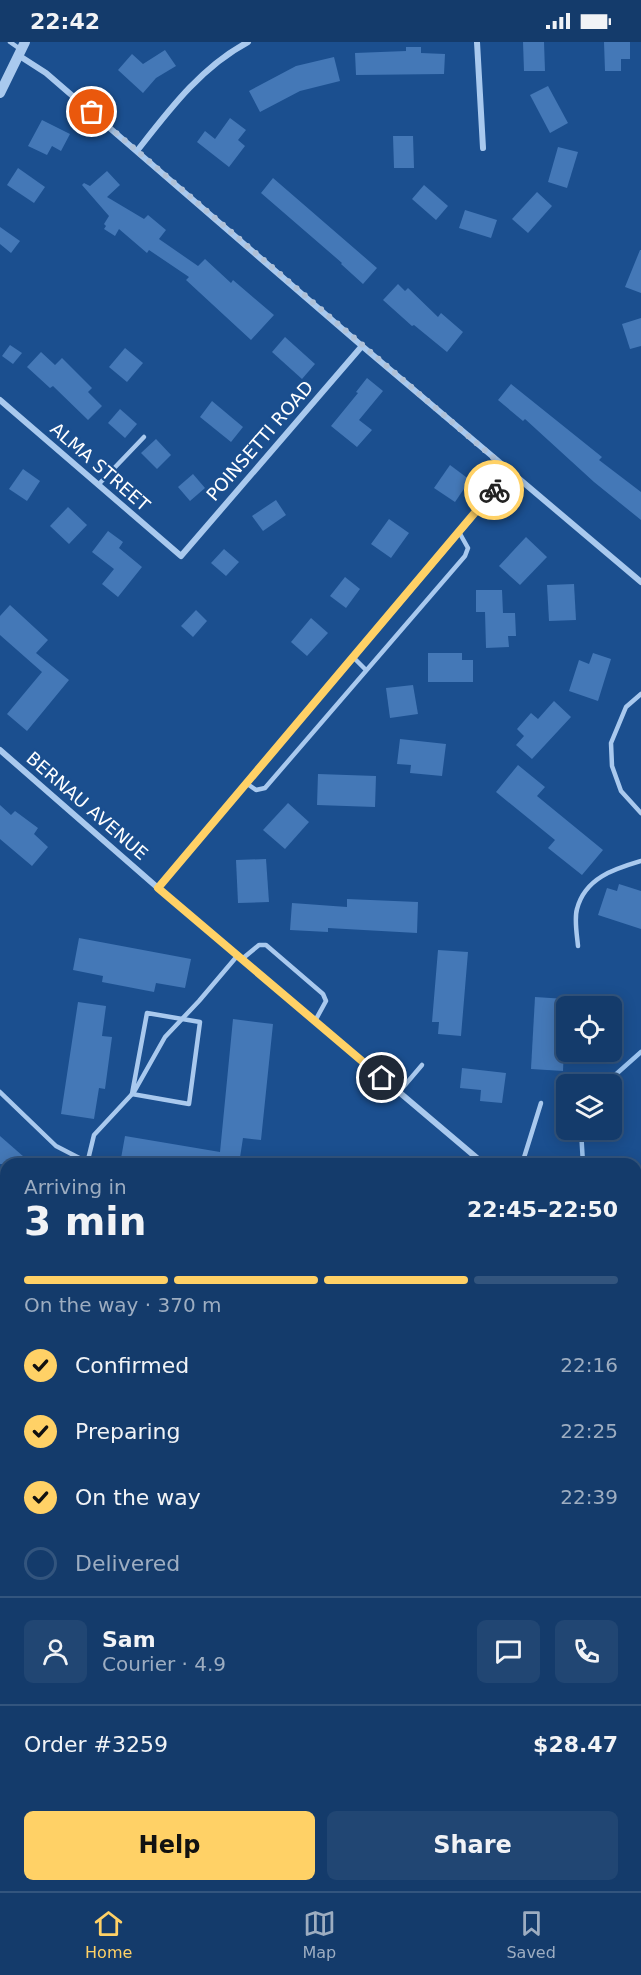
<!DOCTYPE html>
<meta charset="utf-8">
<style>
body{margin:0;font-family:"DejaVu Sans",sans-serif;background:#214673;color:#f1f3f6;height:100vh;display:flex;flex-direction:column;font-size:22px;white-space:nowrap}
*{box-sizing:border-box;margin:0}
p{font-size:20px;color:#9dadc1}
.icon{flex:none;width:33px;height:33px;fill:none;stroke:currentColor;stroke-width:2;stroke-linecap:round;stroke-linejoin:round}
.map{position:relative;flex:1;overflow:hidden}
.sheet{position:absolute;left:0px;top:1116px;width:642px;height:734px;display:flex;flex-direction:column;background:#143b6b;border-radius:18px 18px 0 0;box-shadow:0 3px 15px #0003,0 0 0 2px #33557e}
.sheet>*{flex:none}
.controls{position:absolute;left:556px;top:954px;display:grid;gap:12px}
.controls a{display:grid;place-items:center;width:66px;height:66px;border-radius:9px;background:#143b6b;box-shadow:0 3px 15px #0003,0 0 0 2px #33557e;font-size:30px}
.pin{position:absolute;display:grid;place-items:center;width:51px;height:51px;color:#fff;margin:-26px;border:3px solid #fff;border-radius:50%;box-shadow:0 2px 6px #0007}
.courier{position:absolute;display:grid;place-items:center;width:60px;height:60px;margin:-30px;border:4px solid #ffd166;border-radius:50%;background:#fff;color:#222;box-shadow:0 2px 8px #0007}
.summary em{font-style:normal;font-weight:700}
.summary div{display:flex;flex-direction:column-reverse}
.summary{display:flex;align-items:center;justify-content:space-between;height:102px;padding:0 24px}
h1{font-size:39px;font-weight:700;line-height:45px}
.bar{display:grid;grid-template-columns:repeat(4,1fr);gap:9px 6px;align-content:center;height:72px;padding:0 24px}
.bar i{height:8px;border-radius:4px;background:#33557e}
.bar .selected{background:#ffd166}
.bar p{grid-column:span 4}
.line{display:flex;align-items:center;gap:15px;padding:0 24px;border-top:2px solid #33557e}
.line div{flex:1}
.round{display:grid;place-items:center;flex:none;width:63px;height:63px;border-radius:9px;background:#214673}
ol{padding:0 24px;list-style:none}
li{display:flex;align-items:center;gap:18px;height:66px}
li p{margin-inline-start:auto}
li .icon{padding:6px;border-radius:50%;background:#ffd166;color:#111;stroke-width:4}
li:last-child{color:#9dadc1}
li i{width:33px;height:33px;border:3px solid #33557e;border-radius:50%}
.cta{display:flex;gap:12px;margin-top:auto;padding:12px 24px}
.cta a{flex:1;height:69px;border-radius:9px;background:#ffd166;color:#111;font-size:24px;font-weight:700;line-height:69px;text-align:center}
.cta a+a{background:#214673;color:#f1f3f6}
.status{display:flex;justify-content:space-between;align-items:center;height:42px;padding:0 30px;background:#143b6b;direction:ltr}
.status svg{height:16px;fill:currentColor}
.dock{display:flex;justify-content:space-around;align-items:center;height:84px;border-top:2px solid #33557e;background:#143b6b;font-size:16px;color:#9dadc1}
.dock a{display:grid;justify-items:center;gap:3px}
.dock .selected{color:#ffd166}
.map>svg:first-child{display:block}
.lines{fill:none;stroke-linecap:round;stroke-linejoin:round}
.stream{stroke:#9cc4f0;stroke-width:4.5}
.building{fill:#4478b7}
.service{stroke:#a9c9ee;stroke-width:4.5}
.minor{stroke:#a9c9ee;stroke-width:6}
.tertiary{stroke:#a9c9ee;stroke-width:10}
.done{stroke:#afc1d8;stroke-width:6;stroke-dasharray:0 10.8}
.route{stroke:#ffd166;stroke-width:8}
.labels{text-anchor:middle;stroke-width:4.5;stroke-linejoin:round;paint-order:stroke}
.street-label{font-size:18px;fill:#fff;stroke:#1b4f8f}
</style>
<div class="status"><b>22:42</b><svg viewBox="0 0 49 12"><path d="M0 12V9h3v3zM5 12V6h3v6zM10 12V3h3v9zM15 12V0h3v12zM26 1h20v11H26zM47 4h2v5h-2z"/></svg></div>
<div class="map">
<svg width="641" height="1849" viewBox="0 0 641 1849">
<rect width="100%" height="100%" fill="#1b4f8f"/>
<g class="lines">
<g class="stream">
<polyline points="605,1042 641,1010"/>
<polyline points="581,1088 583,1122"/>
</g>
</g>
<g class="building">
<polygon points="523,0 544,0 545,29 524,29"/>
<polygon points="604,0 630,0 630,17 621,17 621,29 605,29"/>
<polygon points="406,5 421,5 421,11 445,12 444,32 356,33 355,11 406,9"/>
<polygon points="165,8 176,24 156,36 143,51 118,28 132,12 143,22"/>
<polygon points="334,15 340,39 300,49 260,70 249,49 296,24"/>
<polygon points="548,44 568,81 550,91 530,53"/>
<polygon points="230,76 246,88 238,98 245,104 229,125 197,100 205,89 215,97"/>
<polygon points="42,78 70,92 61,109 52,104 47,113 28,104"/>
<polygon points="393,94 413,94 414,126 394,126"/>
<polygon points="558,105 578,110 567,146 548,140"/>
<polygon points="18,126 45,145 34,161 7,143"/>
<polygon points="107,129 120,143 107,155 144,177 148,173 166,188 159,197 198,224 205,217 231,241 233,238 274,273 251,298 186,238 189,235 149,208 147,211 119,187 115,194 104,187 106,184 104,182 109,174 82,143 84,141 90,144"/>
<polygon points="273,136 377,226 363,242 341,222 342,221 261,151"/>
<polygon points="424,143 448,164 436,178 412,157"/>
<polygon points="537,150 552,164 528,191 512,177"/>
<polygon points="465,168 497,178 491,196 459,186"/>
<polygon points="0,185 20,199 11,211 0,202"/>
<polygon points="640,208 641,208 641,251 625,245"/>
<polygon points="398,242 405,249 408,246 438,275 441,271 463,290 447,310 414,283 412,284 383,258"/>
<polygon points="641,276 641,304 630,307 622,282"/>
<polygon points="285,295 315,322 302,337 272,310"/>
<polygon points="10,303 22,311 13,322 2,314"/>
<polygon points="125,306 143,321 127,340 109,325"/>
<polygon points="41,310 55,323 62,316 92,346 88,350 102,364 88,378 53,344 50,346 27,325"/>
<polygon points="367,336 383,349 359,378 372,388 357,405 331,384 358,351 356,350"/>
<polygon points="511,342 602,415 599,418 641,450 641,478 594,440 525,377 523,379 498,358"/>
<polygon points="212,359 243,385 231,400 200,375"/>
<polygon points="120,367 137,382 125,396 108,381"/>
<polygon points="156,397 171,413 157,427 141,411"/>
<polygon points="450,423 470,438 455,460 434,446"/>
<polygon points="23,427 40,439 27,459 9,447"/>
<polygon points="193,432 205,446 190,459 178,445"/>
<polygon points="276,458 286,473 263,489 252,474"/>
<polygon points="68,465 87,483 69,502 50,484"/>
<polygon points="389,477 409,491 391,516 371,502"/>
<polygon points="108,489 123,500 119,506 142,525 118,555 102,542 114,527 92,510"/>
<polygon points="526,495 547,515 520,543 499,524"/>
<polygon points="224,507 239,520 226,534 211,521"/>
<polygon points="345,535 360,547 346,566 330,554"/>
<polygon points="574,542 576,578 549,579 547,543"/>
<polygon points="476,548 502,548 503,571 515,571 516,594 508,594 509,605 486,606 485,570 476,570"/>
<polygon points="10,563 48,598 36,611 69,638 27,689 7,672 42,630 0,593 0,574"/>
<polygon points="196,568 207,579 193,595 181,584"/>
<polygon points="311,576 328,591 307,614 291,600"/>
<polygon points="428,611 462,611 462,618 473,618 473,640 428,640"/>
<polygon points="593,611 611,617 598,659 569,649 579,618 589,622"/>
<polygon points="413,643 418,672 390,676 386,646"/>
<polygon points="554,659 571,675 532,717 516,703 524,694 517,687 531,671 538,677"/>
<polygon points="400,697 446,702 442,734 410,731 411,723 397,722"/>
<polygon points="518,723 545,745 537,754 603,808 582,833 548,806 555,798 496,750"/>
<polygon points="318,732 376,734 375,765 317,763"/>
<polygon points="288,761 309,780 285,807 263,788"/>
<polygon points="0,763 11,773 15,769 38,786 34,792 48,805 32,824 0,797"/>
<polygon points="266,817 269,860 238,861 236,818"/>
<polygon points="619,842 641,849 641,887 598,873 607,846 617,849"/>
<polygon points="347,857 418,860 417,891 328,886 328,890 290,888 292,861 347,865"/>
<polygon points="79,896 191,917 185,946 156,941 154,950 102,940 103,934 73,928"/>
<polygon points="438,908 468,910 461,994 438,992 439,980 432,980"/>
<polygon points="535,955 566,957 563,1029 531,1027"/>
<polygon points="78,960 106,964 102,994 112,995 105,1047 99,1046 94,1077 61,1072"/>
<polygon points="233,977 273,982 261,1098 243,1096 239,1122 120,1122 125,1094 220,1110"/>
<polygon points="462,1026 506,1031 502,1061 480,1059 481,1048 460,1046"/>
<polygon points="0,1094 32,1122 0,1122"/>
</g>
<g class="lines">
<g class="service">
<polyline points="10,0 20,7"/>
<polyline points="98,443 144,395"/>
<polyline points="353,615 366,628"/>
<polyline points="641,652 626,665 611,701 612,724 621,749 641,771"/>
<polyline points="246,741 256,748 265,746 465,514 468,506 459,490"/>
<path d="M578,904c-1,-11 -4,-27 -1,-37 8,-31 37,-40 64,-48"/>
<polyline points="242,917 259,903 266,903 323,952 326,959 315,979"/>
<polygon points="147,971 200,980 189,1062 132,1052"/>
<polyline points="0,1050 56,1104 87,1120"/>
<polyline points="399,1050 422,1023"/>
<polyline points="87,1122 94,1093 134,1050 165,995 199,959 238,913"/>
<polyline points="522,1122 541,1061"/>
<polyline points="636,1567 641,1571"/>
<polyline points="636,1686 641,1680"/>
</g>
<g class="minor">
<polyline points="477,0 483,106"/>
<polyline points="18,13 46,31 362,304 641,540"/>
<path d="M137,109c32,-41 64,-84 111,-109"/>
<polyline points="0,358 181,514 362,304"/>
<polyline points="0,708 158,846 484,1122"/>
<polyline points="158,846 510,430"/>
<polyline points="636,1257 641,1261"/>
<polyline points="636,1405 641,1399"/>
<polyline points="0,1538 6,1542"/>
<polyline points="256,1849 260,1844"/>
</g>
<polyline class="tertiary" points="0,51 25,0"/>
</g>
<g class="lines">
<polyline class="done" points="92,70 510,430 494,448"/>
<polyline class="route" points="382,1036 158,846 494,448"/>
</g>
<g class="labels">
<g class="street-label">
<text transform="translate(260 399) rotate(-49)" y="6">POINSETTI ROAD</text>
<text transform="translate(100 425) rotate(41)" y="6">ALMA STREET</text>
<text transform="translate(87 764) rotate(41)" y="6">BERNAU AVENUE</text>
</g>
</g>
</svg>
<div class="controls">
<a><svg class="icon" aria-label="locate" viewBox="0 0 24 24"><circle cx="12" cy="12" r="6"/><path d="M12 2v4M12 18v4M2 12h4M18 12h4"/></svg></a>
<a><svg class="icon" aria-label="layers" viewBox="0 0 24 24"><path d="M12 4l9 5-9 5-9-5zM3 14l9 5 9-5"/></svg></a>
</div>
<div class="pin" style="left:92px;top:70px;background:#ea580c"><svg class="icon" aria-label="bag" viewBox="0 0 24 24"><path d="M5 8h14l-1 12H6zM9 8a3 3 0 0 1 6 0"/></svg></div>
<div class="pin" style="left:382px;top:1036px;background:#1f2937"><svg class="icon" aria-label="home" viewBox="0 0 24 24"><path d="M3 11l9-7 9 7M6 9v11h12V9"/></svg></div>
<div class="courier" style="left:494px;top:448px"><svg class="icon" aria-label="bike" viewBox="0 0 24 24"><circle cx="6" cy="16" r="4"/><circle cx="18" cy="16" r="4"/><path d="M6 16l4-8h5l3 8M10 8l3 8H6M13 5h3"/></svg></div>
<section class="sheet">
<div class="summary"><div><h1>3 min</h1><p>Arriving in</p></div><em>22:45–22:50</em></div>
<div class="bar"><i class="selected"></i><i class="selected"></i><i class="selected"></i><i></i><p>On the way · 370 m</p></div>
<ol>
<li><svg class="icon" aria-label="check" viewBox="0 0 24 24"><path d="M5 12l5 5 9-10"/></svg>Confirmed<p>22:16</p></li>
<li><svg class="icon" aria-label="check" viewBox="0 0 24 24"><path d="M5 12l5 5 9-10"/></svg>Preparing<p>22:25</p></li>
<li><svg class="icon" aria-label="check" viewBox="0 0 24 24"><path d="M5 12l5 5 9-10"/></svg>On the way<p>22:39</p></li>
<li><i></i>Delivered</li>
</ol>
<div class="line" style="height:108px"><a class="round"><svg class="icon" aria-label="person" viewBox="0 0 24 24"><circle cx="12" cy="8" r="4"/><path d="M4 21q1-7 8-7t8 7"/></svg></a><div><b>Sam</b><p>Courier · 4.9</p></div><a class="round"><svg class="icon" aria-label="chat" viewBox="0 0 24 24"><path d="M4 5h16v11H9l-5 4z"/></svg></a><a class="round"><svg class="icon" aria-label="phone" viewBox="0 0 24 24"><path d="M5 4h4l2 5-3 2q2 4 5 5l2-3 5 2v4C11 20 4 13 5 4z"/></svg></a></div>
<div class="line" style="height:78px"><div>Order #3259</div><b>$28.47</b></div>
<div class="cta"><a>Help</a><a>Share</a></div>
</section>
</div>
<nav class="dock">
<a class="selected"><svg class="icon" aria-label="home" viewBox="0 0 24 24"><path d="M3 11l9-7 9 7M6 9v11h12V9"/></svg>Home</a>
<a><svg class="icon" aria-label="map" viewBox="0 0 24 24"><path d="M3 6l6-2 6 2 6-2v14l-6 2-6-2-6 2zM9 4v14M15 6v14"/></svg>Map</a>
<a><svg class="icon" aria-label="saved" viewBox="0 0 24 24"><path d="M7 4h10v16l-5-4-5 4z"/></svg>Saved</a>
</nav>
